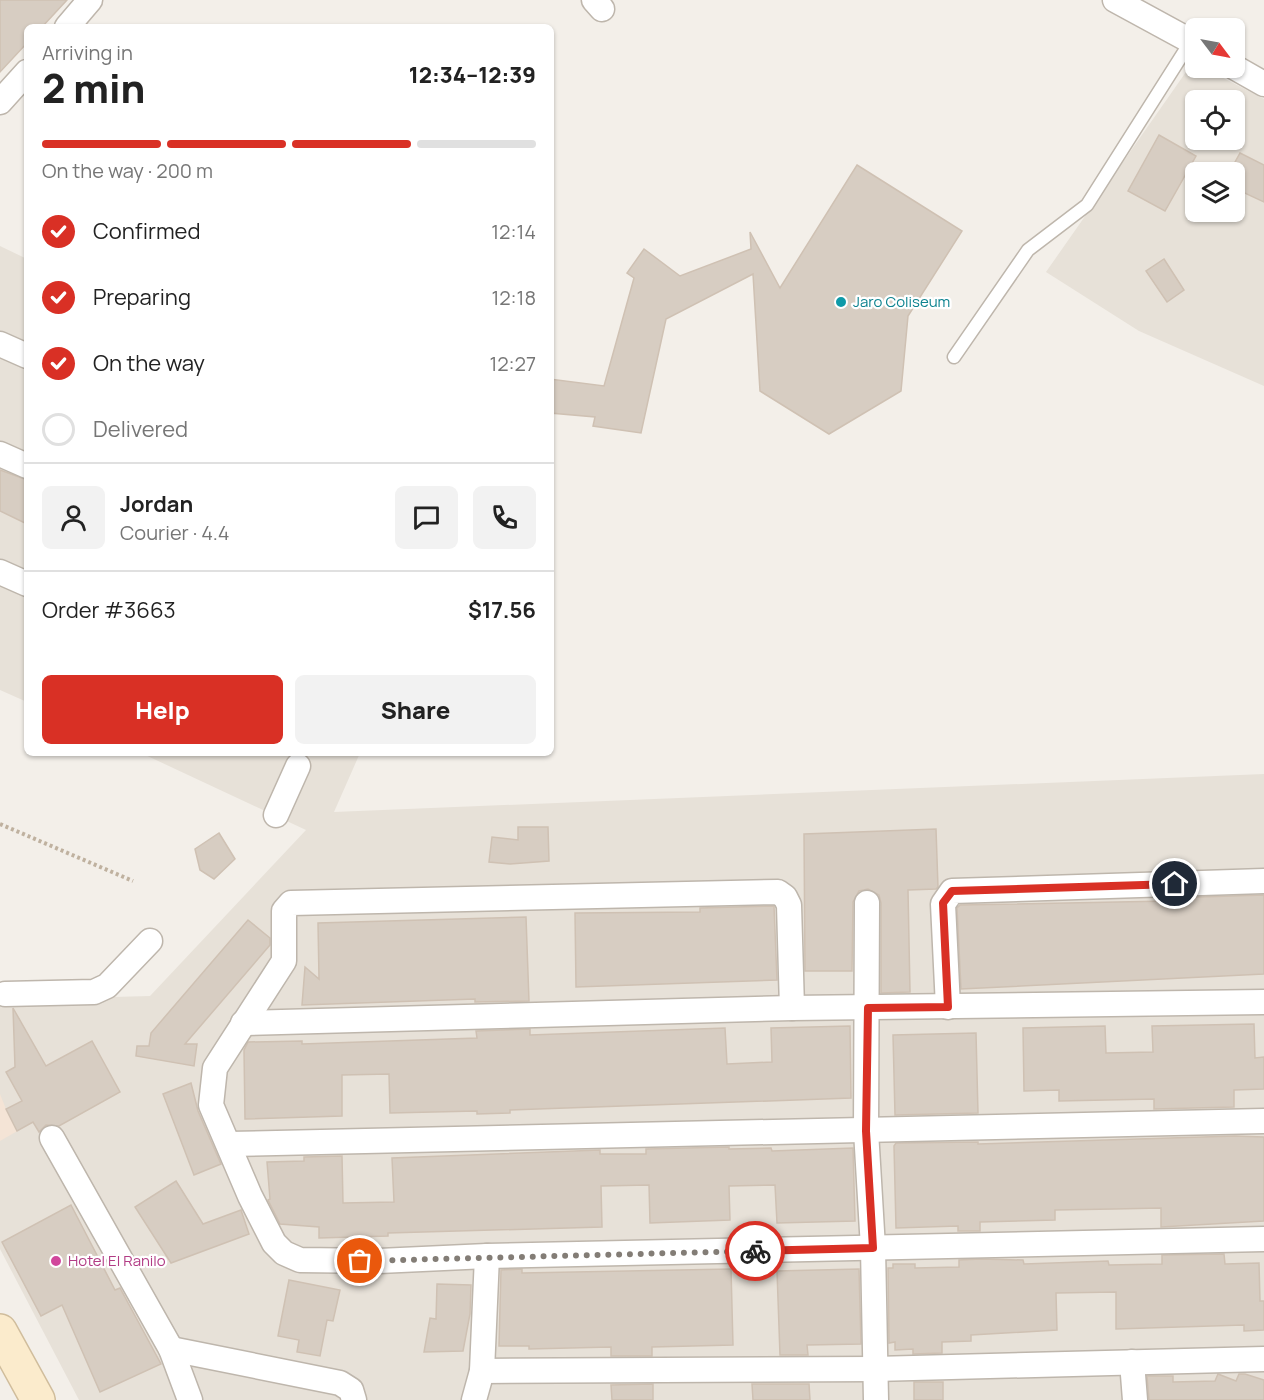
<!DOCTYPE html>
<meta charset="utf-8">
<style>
body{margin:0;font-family:Manrope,sans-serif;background:#f2f2f2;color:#222;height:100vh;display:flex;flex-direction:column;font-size:22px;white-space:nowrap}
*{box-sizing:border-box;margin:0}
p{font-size:20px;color:#767676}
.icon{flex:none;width:33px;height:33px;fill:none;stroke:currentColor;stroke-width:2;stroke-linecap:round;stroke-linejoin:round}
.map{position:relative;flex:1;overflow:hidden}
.side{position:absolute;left:24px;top:24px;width:530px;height:732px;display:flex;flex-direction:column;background:#fff;border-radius:9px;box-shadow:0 2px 4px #0004}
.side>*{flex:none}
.needle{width:39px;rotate:122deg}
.controls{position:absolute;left:1185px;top:18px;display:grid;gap:12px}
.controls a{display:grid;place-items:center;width:60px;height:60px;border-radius:9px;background:#fff;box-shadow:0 2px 4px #0004;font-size:30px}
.pin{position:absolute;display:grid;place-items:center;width:51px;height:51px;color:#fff;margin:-26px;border:3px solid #fff;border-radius:50%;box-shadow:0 2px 6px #0007}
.courier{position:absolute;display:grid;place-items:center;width:60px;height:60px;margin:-30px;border:4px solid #d93025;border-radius:50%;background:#fff;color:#222;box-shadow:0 2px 8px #0007}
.summary em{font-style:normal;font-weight:800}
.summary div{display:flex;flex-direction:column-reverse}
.summary{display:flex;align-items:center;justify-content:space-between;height:102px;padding:0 18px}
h1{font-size:39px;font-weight:800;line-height:45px}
.bar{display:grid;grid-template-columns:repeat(4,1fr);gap:9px 6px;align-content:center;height:72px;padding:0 18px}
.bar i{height:8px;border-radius:4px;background:#e0e0e0}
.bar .selected{background:#d93025}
.bar p{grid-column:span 4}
.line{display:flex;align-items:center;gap:15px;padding:0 18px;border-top:2px solid #e0e0e0}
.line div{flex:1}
.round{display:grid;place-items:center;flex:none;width:63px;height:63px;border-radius:9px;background:#f2f2f2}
ol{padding:0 18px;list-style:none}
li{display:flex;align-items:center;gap:18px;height:66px}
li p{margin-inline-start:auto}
li .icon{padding:6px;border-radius:50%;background:#d93025;color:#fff;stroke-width:4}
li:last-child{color:#767676}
li i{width:33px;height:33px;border:3px solid #e0e0e0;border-radius:50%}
.primary-button{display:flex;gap:12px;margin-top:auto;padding:12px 18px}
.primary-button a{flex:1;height:69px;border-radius:9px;background:#d93025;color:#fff;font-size:24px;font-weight:800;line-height:69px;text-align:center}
.primary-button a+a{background:#f2f2f2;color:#222}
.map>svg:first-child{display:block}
.residential{fill:#e7e1d8;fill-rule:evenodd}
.commercial{fill:#f4e4d6}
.building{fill:#d7cdc2;stroke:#cfc1b3;stroke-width:1.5}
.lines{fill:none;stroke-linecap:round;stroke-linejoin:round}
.service-casing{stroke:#beb6ac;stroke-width:15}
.minor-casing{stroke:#beb6ac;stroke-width:27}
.secondary-casing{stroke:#d0bd9c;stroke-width:36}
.path{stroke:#bfb19f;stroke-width:4;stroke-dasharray:3 3;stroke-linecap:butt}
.service{stroke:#fff;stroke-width:12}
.minor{stroke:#fff;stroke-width:24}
.secondary{stroke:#fbebcc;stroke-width:33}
.done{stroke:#837d76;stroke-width:6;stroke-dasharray:0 10.8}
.route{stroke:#d93025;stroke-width:8}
.culture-dot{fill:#0f9aa8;stroke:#fff;stroke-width:2}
.hotel-dot{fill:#d1479c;stroke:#fff;stroke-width:2}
.labels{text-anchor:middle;stroke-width:4.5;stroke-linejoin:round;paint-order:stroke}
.culture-label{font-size:15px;fill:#0d838f;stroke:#fff;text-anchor:start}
.hotel-label{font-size:15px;fill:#b23c85;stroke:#fff;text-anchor:start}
</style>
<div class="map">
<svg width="1264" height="1400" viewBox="0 0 1264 1400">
<rect width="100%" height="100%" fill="#f3efe9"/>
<g class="residential">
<path d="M1193,62l3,6h8l60,31v287l-125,-55 -93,-59zM1196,100h38v40h-38zM1196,172h38v40h-38z"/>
<polygon points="0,246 27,259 27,702 0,690"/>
<polygon points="141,753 360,753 334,812 1264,774 1264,1400 79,1400 0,1249 0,1000 150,996 306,830"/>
</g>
<polygon class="commercial" points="0,1094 6,1109 17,1103 28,1125 0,1141"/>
<g class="building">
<polygon points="0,0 67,0 42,27 27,27 27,43 0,72"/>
<polygon points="1159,135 1196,156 1165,211 1128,191"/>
<polygon points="1240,153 1264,165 1264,202 1234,188 1234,164"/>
<polygon points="857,165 962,231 908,316 901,391 829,434 760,391 753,274 666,319 641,433 593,426 595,417 550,413 550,379 604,386 634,278 627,273 644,249 680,276 751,249 750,232 780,288"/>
<polygon points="1164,259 1184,290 1167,302 1146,271"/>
<polygon points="0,470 27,480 27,524 0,511"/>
<polygon points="518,827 548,827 549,861 510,864 489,862 492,837 518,840"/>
<polygon points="936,829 938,887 936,889 908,890 910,992 881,993 881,903 879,895 868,889 859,891 853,902 852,971 805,971 804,834"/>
<polygon points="219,833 235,859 214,879 200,870 195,849"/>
<polygon points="1264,895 1264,974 961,989 957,908 960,905 1168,901 1168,898"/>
<polygon points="774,906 777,980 576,987 575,913 700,912 700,908"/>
<polygon points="526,917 529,1001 475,1002 475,999 302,1005 305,967 319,979 318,923"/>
<polygon points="248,920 270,938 270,945 185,1044 197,1044 194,1066 136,1056 137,1046 149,1046 151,1033"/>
<polygon points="13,1008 46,1066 92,1041 120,1092 59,1126 46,1125 39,1132 33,1122 17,1131 6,1109 22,1101 6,1072 15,1067"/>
<polygon points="1254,1024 1255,1058 1264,1057 1264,1089 1234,1090 1234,1107 1154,1109 1154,1099 1059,1101 1059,1090 1024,1091 1023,1028 1105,1026 1106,1053 1153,1052 1152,1026"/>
<polygon points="850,1026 851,1098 510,1110 510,1113 477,1114 477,1111 390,1113 389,1074 342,1075 342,1116 245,1119 244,1050 248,1042 302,1041 302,1044 477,1038 476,1031 530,1029 530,1035 725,1028 727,1064 772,1062 771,1028"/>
<polygon points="976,1033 978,1113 895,1115 893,1035"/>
<polygon points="191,1083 198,1111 221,1164 194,1175 163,1094"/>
<polygon points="1235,1136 1264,1137 1264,1221 1161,1227 1161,1208 1114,1209 1055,1210 1055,1220 980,1222 980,1231 958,1231 958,1226 896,1228 894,1146 896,1143 978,1142 978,1144"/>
<polygon points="729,1147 729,1149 771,1148 772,1151 853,1148 855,1221 777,1223 775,1185 729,1186 730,1220 650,1223 649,1185 601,1186 602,1227 388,1233 388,1236 319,1238 319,1227 280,1224 268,1200 270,1199 267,1162 304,1161 304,1157 342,1156 343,1203 394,1202 392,1158 600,1150 600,1154 646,1154 646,1149"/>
<polygon points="176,1181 203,1224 241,1210 249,1234 171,1263 135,1207"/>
<polygon points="71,1205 115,1290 120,1288 161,1364 100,1392 62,1305 41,1316 2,1242"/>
<polygon points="1224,1254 1225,1264 1259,1263 1260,1301 1264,1301 1264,1330 1244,1331 1244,1325 1116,1329 1116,1292 1056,1293 1057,1330 971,1335 971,1341 942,1342 942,1353 913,1354 913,1349 895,1350 895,1342 889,1343 888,1268 893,1268 893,1264 915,1264 915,1268 959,1267 959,1260 981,1259 1023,1260 1024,1264 1108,1261 1109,1265 1162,1264 1162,1255"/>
<polygon points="522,1269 522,1273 731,1269 733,1345 652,1347 652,1356 611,1356 611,1347 529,1349 529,1346 499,1346 501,1270"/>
<polygon points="859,1269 861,1344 807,1345 808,1355 780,1355 777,1271"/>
<polygon points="289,1280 340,1290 333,1321 327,1320 320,1356 297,1352 299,1340 278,1336"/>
<polygon points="437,1284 471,1285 470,1314 463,1351 424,1352 430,1318 436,1319"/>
<polygon points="1218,1374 1236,1381 1239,1374 1245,1374 1264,1380 1264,1400 1149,1400 1147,1376 1173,1376 1173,1382 1215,1381"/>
<rect x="914" y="1382" width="29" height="18"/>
<polygon points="653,1384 653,1400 612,1400 611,1385"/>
<polygon points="752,1384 809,1384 810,1400 753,1400"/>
</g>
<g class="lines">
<defs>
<polyline id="service" points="954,357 1028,250 1087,205 1191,41"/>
<g id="minor">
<polyline points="594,0 602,9"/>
<polyline points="1115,0 1196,44"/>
<polyline points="67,27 90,0"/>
<polyline points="1234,67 1264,84"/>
<polyline points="0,102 27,72"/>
<polyline points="0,344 27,356"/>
<polyline points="0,454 27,466"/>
<polyline points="0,572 27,584"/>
<polyline points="276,815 298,766"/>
<polyline points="867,903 866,1131 873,1248 876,1400"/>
<polyline points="5,994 94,992 107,986 150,941"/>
<polyline points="948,1007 943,904 952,891 1264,881"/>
<polyline points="792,1008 789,905 785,897 778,892 291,903 284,911 284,961 215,1068 211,1105 250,1196 274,1243 284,1253 300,1260 379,1261 487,1256 1264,1239"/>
<polyline points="243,1023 792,1008 1264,1002"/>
<polyline points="52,1138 171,1349 190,1400"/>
<polyline points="229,1144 1264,1121"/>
<polyline points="171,1349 340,1383 351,1390 354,1400"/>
<polyline points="1132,1362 1135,1400"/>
<polyline points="482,1371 875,1369 1264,1359"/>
<polyline points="474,1400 482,1371 487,1256"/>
</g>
<polyline id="secondary" points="0,1331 38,1400"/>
</defs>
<use href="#service" class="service-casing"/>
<use href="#minor" class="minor-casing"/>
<use href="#secondary" class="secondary-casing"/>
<polyline class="path" points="0,824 133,881"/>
<use href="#service" class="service"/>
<use href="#minor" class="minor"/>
<use href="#secondary" class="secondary"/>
</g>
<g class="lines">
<polyline class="done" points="360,1261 755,1251"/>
<polyline class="route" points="755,1251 873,1248 866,1131 868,1008 948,1007 943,903 952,891 1175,884"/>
</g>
<circle class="culture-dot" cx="841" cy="302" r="6"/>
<circle class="hotel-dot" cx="56" cy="1261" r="6"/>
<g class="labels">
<g class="culture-label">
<text x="853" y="307">Jaro Coliseum</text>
</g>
<g class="hotel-label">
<text x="68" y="1266">Hotel El Ranilo</text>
</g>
</g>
</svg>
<div class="controls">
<a><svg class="needle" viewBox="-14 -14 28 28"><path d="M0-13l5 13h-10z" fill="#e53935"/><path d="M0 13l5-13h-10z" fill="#767676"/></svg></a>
<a><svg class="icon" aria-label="locate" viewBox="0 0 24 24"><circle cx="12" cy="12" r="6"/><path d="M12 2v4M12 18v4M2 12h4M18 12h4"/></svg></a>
<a><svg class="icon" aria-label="layers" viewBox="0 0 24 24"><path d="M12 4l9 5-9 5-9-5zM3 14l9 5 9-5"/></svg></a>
</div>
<div class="pin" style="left:360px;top:1261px;background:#ea580c"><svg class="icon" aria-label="bag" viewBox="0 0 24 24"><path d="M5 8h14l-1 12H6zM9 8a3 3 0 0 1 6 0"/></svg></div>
<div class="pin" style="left:1175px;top:884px;background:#1f2937"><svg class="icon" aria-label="home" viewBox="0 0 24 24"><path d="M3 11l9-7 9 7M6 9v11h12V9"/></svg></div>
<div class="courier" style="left:755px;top:1251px"><svg class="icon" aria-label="bike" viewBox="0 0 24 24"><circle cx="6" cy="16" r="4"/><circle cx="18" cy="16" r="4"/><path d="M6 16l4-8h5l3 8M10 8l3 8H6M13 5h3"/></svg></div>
<section class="side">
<div class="summary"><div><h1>2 min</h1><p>Arriving in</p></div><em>12:34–12:39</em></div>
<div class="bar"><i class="selected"></i><i class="selected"></i><i class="selected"></i><i></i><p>On the way · 200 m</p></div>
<ol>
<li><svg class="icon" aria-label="check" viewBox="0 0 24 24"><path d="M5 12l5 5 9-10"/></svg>Confirmed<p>12:14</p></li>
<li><svg class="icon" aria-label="check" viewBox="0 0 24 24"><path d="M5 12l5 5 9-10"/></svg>Preparing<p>12:18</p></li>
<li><svg class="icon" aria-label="check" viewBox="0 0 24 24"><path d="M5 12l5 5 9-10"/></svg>On the way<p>12:27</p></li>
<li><i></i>Delivered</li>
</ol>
<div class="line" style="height:108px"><a class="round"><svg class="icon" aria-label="person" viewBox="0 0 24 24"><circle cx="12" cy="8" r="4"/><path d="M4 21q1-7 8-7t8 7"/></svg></a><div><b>Jordan</b><p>Courier · 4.4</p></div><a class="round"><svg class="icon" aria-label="chat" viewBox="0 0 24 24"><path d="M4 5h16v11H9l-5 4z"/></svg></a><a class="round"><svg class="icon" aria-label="phone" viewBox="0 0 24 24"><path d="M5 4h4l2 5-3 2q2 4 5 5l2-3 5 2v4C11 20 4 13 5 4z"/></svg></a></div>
<div class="line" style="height:78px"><div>Order #3663</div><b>$17.56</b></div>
<div class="primary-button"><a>Help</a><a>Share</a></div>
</section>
</div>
